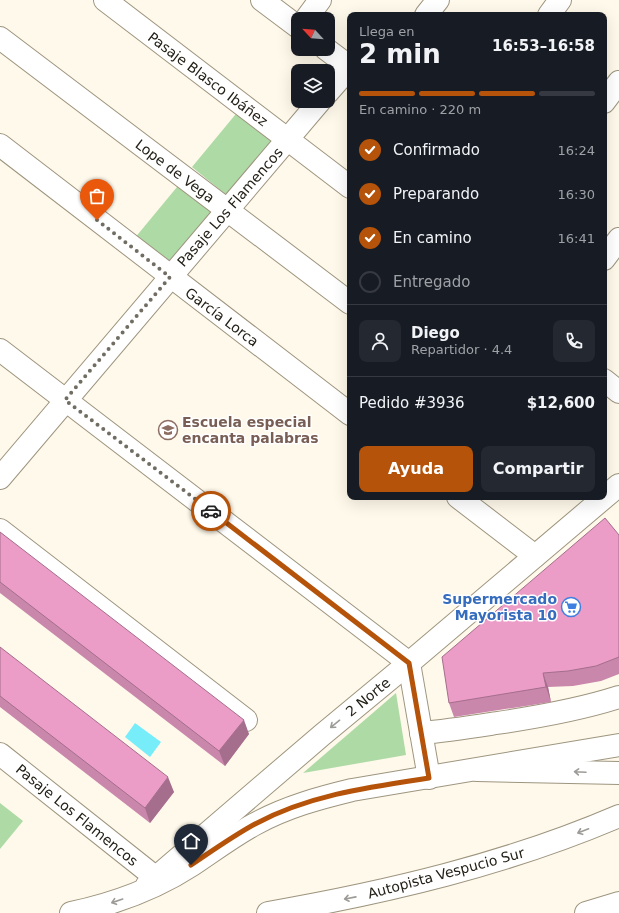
<!DOCTYPE html>
<html lang="es">
<meta charset="utf-8">
<style>
body{margin:0;font-family:"DejaVu Sans",sans-serif;background:#242831;color:#f1f3f6;height:100vh;display:flex;flex-direction:column;font-size:15px;white-space:nowrap}
*{box-sizing:border-box;margin:0}
p{font-size:13px;color:#9ea1a6}
.icon{flex:none;width:22px;height:22px;fill:none;stroke:currentColor;stroke-width:2;stroke-linecap:round;stroke-linejoin:round}
.map{position:relative;flex:1;overflow:hidden}
.side{position:absolute;left:347px;top:12px;width:260px;height:488px;display:flex;flex-direction:column;background:#171b24;border-radius:8px;box-shadow:0 4px 16px #0002}
.side>*{flex:none}
.needle{width:26px;rotate:296deg}
.controls{position:absolute;left:291px;top:12px;display:grid;gap:8px}
.controls a{display:grid;place-items:center;width:44px;height:44px;border-radius:8px;background:#171b24;box-shadow:0 4px 16px #0002;font-size:20px}
.pin{position:absolute;display:grid;place-items:center;width:34px;height:34px;color:#fff;margin:-41px -17px;border-radius:50% 50% 50% 0;rotate:-45deg;box-shadow:0 0 4px #0007}
.pin .icon{rotate:45deg}
.courier{position:absolute;display:grid;place-items:center;width:40px;height:40px;margin:-20px;border:3px solid #b45309;border-radius:50%;background:#fff;color:#222;box-shadow:0 1px 5px #0007}
.overview em{font-style:normal;font-weight:700}
.overview div{display:flex;flex-direction:column-reverse}
.overview{display:flex;align-items:center;justify-content:space-between;height:68px;padding:0 12px}
h1{font-size:26px;font-weight:700;line-height:30px}
.bar{display:grid;grid-template-columns:repeat(4,1fr);gap:6px 4px;align-content:center;height:48px;padding:0 12px}
.bar i{height:5px;border-radius:3px;background:#363941}
.bar .on{background:#b45309}
.bar p{grid-column:span 4}
.line{display:flex;align-items:center;gap:10px;padding:0 12px;border-top:1px solid #363941}
.line div{flex:1}
.round{display:grid;place-items:center;flex:none;width:42px;height:42px;border-radius:8px;background:#242831}
ol{padding:0 12px;list-style:none}
li{display:flex;align-items:center;gap:12px;height:44px}
li p{margin-inline-start:auto}
li .icon{padding:4px;border-radius:50%;background:#b45309;color:#fff;stroke-width:4}
li:last-child{color:#9ea1a6}
li i{width:22px;height:22px;border:2px solid #363941;border-radius:50%}
.action{display:flex;gap:8px;margin-top:auto;padding:8px 12px}
.action a{flex:1;height:46px;border-radius:8px;background:#b45309;color:#fff;font-size:16px;font-weight:700;line-height:46px;text-align:center}
.action a+a{background:#242831;color:#f1f3f6}
.map>svg:first-child{display:block}
.green{fill:#aedaa5}
.water{fill:#78edfa}
.lines{fill:none;stroke-linecap:round;stroke-linejoin:round}
.minor-casing{stroke:#9e957f;stroke-width:24}
.major-casing{stroke:#9e957f;stroke-width:24}
.highway-casing{stroke:#9e957f;stroke-width:24}
.minor{stroke:#fff;stroke-width:22}
.major{stroke:#fff;stroke-width:22}
.highway{stroke:#fff;stroke-width:22}
.wall{fill:#ca87ac}
.shaded-wall{fill:#a46e8c}
.building{fill:#eb9dc8;stroke:#a46e8c}
.oneway{stroke:#9c9b97}
.done{stroke:#716d62;stroke-width:4;stroke-dasharray:0 7.2}
.route{stroke:#b45309;stroke-width:5}
.labels{text-anchor:middle;stroke-width:3;stroke-linejoin:round;paint-order:stroke}
.street-label{font-size:14px;fill:#242118;stroke:#fff}
.education-label{font-size:14px;font-weight:bold;fill:#785e54;stroke:#fff;text-anchor:start}
.shop-label{font-size:14px;font-weight:bold;fill:#366cbe;stroke:#fff;text-anchor:end}
</style>
<div class="map">
<svg width="619" height="913" viewBox="0 0 619 913">
<rect width="100%" height="100%" fill="#fff9eb"/>
<g class="green">
<polygon points="240,109 278,140 230,198 192,167"/>
<polygon points="182,181 219,212 171,271 134,239"/>
<polygon points="396,693 406,755 303,773"/>
<polygon points="0,803 23,821 0,849"/>
</g>
<polygon class="water" points="135,723 161,742 150,757 125,737"/>
<g class="lines">
<defs>
<g id="minor">
<polyline points="105,0 350,187"/>
<polyline points="262,0 298,27"/>
<polyline points="426,15 438,0"/>
<polyline points="549,15 560,0"/>
<polyline points="306,19 320,0"/>
<polyline points="0,38 350,303"/>
<polyline points="326,49 350,67"/>
<polyline points="328,92 350,67"/>
<polyline points="604,102 619,82"/>
<polyline points="0,145 350,414"/>
<polyline points="604,259 619,239"/>
<polyline points="0,350 409,663 429,778"/>
<polyline points="604,380 619,392"/>
<polyline points="0,478 320,101"/>
<polyline points="458,497 535,556"/>
<polyline points="0,530 246,720"/>
<path d="M421,733c25,-2 50,-6 76,-10 41,-6 82,-13 122,-26"/>
<polyline points="0,754 155,877"/>
<polyline points="147,885 322,735 409,663 619,485"/>
</g>
<path id="major" d="M71,913c43,-9 84,-24 121,-48 21,-14 41,-29 63,-41 31,-17 64,-26 97,-34l267,-45"/>
<g id="highway">
<polyline points="477,770 619,773"/>
<path d="M268,913c120,-21 239,-49 351,-97"/>
<polyline points="586,913 619,903"/>
</g>
</defs>
<use href="#minor" class="minor-casing"/>
<use href="#major" class="major-casing"/>
<use href="#highway" class="highway-casing"/>
<use href="#minor" class="minor"/>
<use href="#major" class="major"/>
<use href="#highway" class="highway"/>
</g>
<g class="wall">
<polygon points="0,532 249,734 225,766 0,593"/>
<polygon points="619,535 619,674 601,681 573,686 548,687 551,702 454,717 449,703"/>
<polygon points="0,647 174,792 150,823 0,707"/>
</g>
<g class="shaded-wall">
<polygon points="543,673 548,687 551,702 546,687"/>
<polygon points="244,720 249,734 225,766 219,751"/>
<polygon points="168,777 174,792 150,823 145,808"/>
</g>
<g class="building">
<polygon points="605,518 619,535 619,657 596,666 568,671 543,673 546,687 449,703 442,657"/>
<polygon points="0,532 244,720 219,751 0,582"/>
<polygon points="0,647 168,777 145,808 0,696"/>
</g>
<defs><path id="oneway-shaft" d="M-6 0H5M1.5-3L5.5 0L1.5 3" fill="none" stroke-width="1.6" stroke-linecap="round" stroke-linejoin="round"/></defs>
<g class="oneway">
<use href="#oneway-shaft" transform="translate(335 724) rotate(141)"/>
<use href="#oneway-shaft" transform="translate(580 772) rotate(-177)"/>
<use href="#oneway-shaft" transform="translate(583 831) rotate(159)"/>
<use href="#oneway-shaft" transform="translate(350 898) rotate(169)"/>
<use href="#oneway-shaft" transform="translate(117 901) rotate(161)"/>
</g>
<g class="lines">
<polyline class="done" points="97,220 170,277 65,400 211,511"/>
<path class="route" d="M191,865c21,-14 42,-29 64,-41 54,-29 114,-37 174,-46l-20,-115 -198,-152"/>
</g>
<defs>
<symbol id="school-ring" viewBox="-11 -11 22 22"><circle r="9.5" fill="#fff" stroke="#8d6e63" stroke-width="1.5"/><path d="M0-5L7-2L0 1L-7-2ZM-4 1L0 2.5L4 1V4Q0 6-4 4Z" fill="#8d6e63"/></symbol>
<symbol id="supermarket-ring" viewBox="-11 -11 22 22"><circle r="9.5" fill="#fff" stroke="#3f7fe0" stroke-width="1.5"/><path d="M-6-5.5h2.5l.6 2H6L4.5 2H-2.5L-4.4-4H-6ZM-1.5 3.2a1.3 1.3 0 1 0 .1 0ZM3 3.2a1.3 1.3 0 1 0 .1 0Z" fill="#3f7fe0"/></symbol>
</defs>
<g fill-rule="evenodd">
<use href="#school-ring" x="157" y="419" width="22" height="22"/>
<use href="#supermarket-ring" x="560" y="596" width="22" height="22"/>
</g>
<g class="labels">
<g class="street-label">
<text transform="translate(208 79) rotate(37)" y="5">Pasaje Blasco Ibáñez</text>
<text transform="translate(175 171) rotate(37)" y="5">Lope de Vega</text>
<text transform="translate(230 207) rotate(-49)" y="5">Pasaje Los Flamencos</text>
<text transform="translate(222 317) rotate(37)" y="5">García Lorca</text>
<text transform="translate(368 697) rotate(-39)" y="5">2 Norte</text>
<text transform="translate(77 815) rotate(39)" y="5">Pasaje Los Flamencos</text>
<text transform="translate(446 873) rotate(-15)" y="5">Autopista Vespucio Sur</text>
</g>
<g class="education-label">
<text x="182" y="427">Escuela especial<tspan x="182" dy="16">encanta palabras</tspan></text>
</g>
<g class="shop-label">
<text x="557" y="604">Supermercado<tspan x="557" dy="16">Mayorista 10</tspan></text>
</g>
</g>
</svg>
<div class="controls">
<a><svg class="needle" viewBox="-14 -14 28 28"><path d="M0-13l5 13h-10z" fill="#e53935"/><path d="M0 13l5-13h-10z" fill="#9ea1a6"/></svg></a>
<a><svg class="icon" aria-label="layers" viewBox="0 0 24 24"><path d="M12 4l9 5-9 5-9-5zM3 14l9 5 9-5"/></svg></a>
</div>
<div class="pin" style="left:97px;top:220px;background:#ea580c"><svg class="icon" aria-label="bag" viewBox="0 0 24 24"><path d="M5 8h14l-1 12H6zM9 8a3 3 0 0 1 6 0"/></svg></div>
<div class="pin" style="left:191px;top:865px;background:#1f2937"><svg class="icon" aria-label="home" viewBox="0 0 24 24"><path d="M3 11l9-7 9 7M6 9v11h12V9"/></svg></div>
<div class="courier" style="left:211px;top:511px"><svg class="icon" aria-label="car" viewBox="0 0 24 24"><path d="M5 17H2v-5l4-1 3-4h7l3 4 3 1v5h-3M9 17h6M6 11h13"/><circle cx="7" cy="17" r="2"/><circle cx="17" cy="17" r="2"/></svg></div>
<section class="side">
<div class="overview"><div><h1>2 min</h1><p>Llega en</p></div><em>16:53–16:58</em></div>
<div class="bar"><i class="on"></i><i class="on"></i><i class="on"></i><i></i><p>En camino · 220 m</p></div>
<ol>
<li><svg class="icon" aria-label="check" viewBox="0 0 24 24"><path d="M5 12l5 5 9-10"/></svg>Confirmado<p>16:24</p></li>
<li><svg class="icon" aria-label="check" viewBox="0 0 24 24"><path d="M5 12l5 5 9-10"/></svg>Preparando<p>16:30</p></li>
<li><svg class="icon" aria-label="check" viewBox="0 0 24 24"><path d="M5 12l5 5 9-10"/></svg>En camino<p>16:41</p></li>
<li><i></i>Entregado</li>
</ol>
<div class="line" style="height:72px"><a class="round"><svg class="icon" aria-label="person" viewBox="0 0 24 24"><circle cx="12" cy="8" r="4"/><path d="M4 21q1-7 8-7t8 7"/></svg></a><div><b>Diego</b><p>Repartidor · 4.4</p></div><a class="round"><svg class="icon" aria-label="phone" viewBox="0 0 24 24"><path d="M5 4h4l2 5-3 2q2 4 5 5l2-3 5 2v4C11 20 4 13 5 4z"/></svg></a></div>
<div class="line" style="height:52px"><div>Pedido #3936</div><b>$12,600</b></div>
<div class="action"><a>Ayuda</a><a>Compartir</a></div>
</section>
</div>
